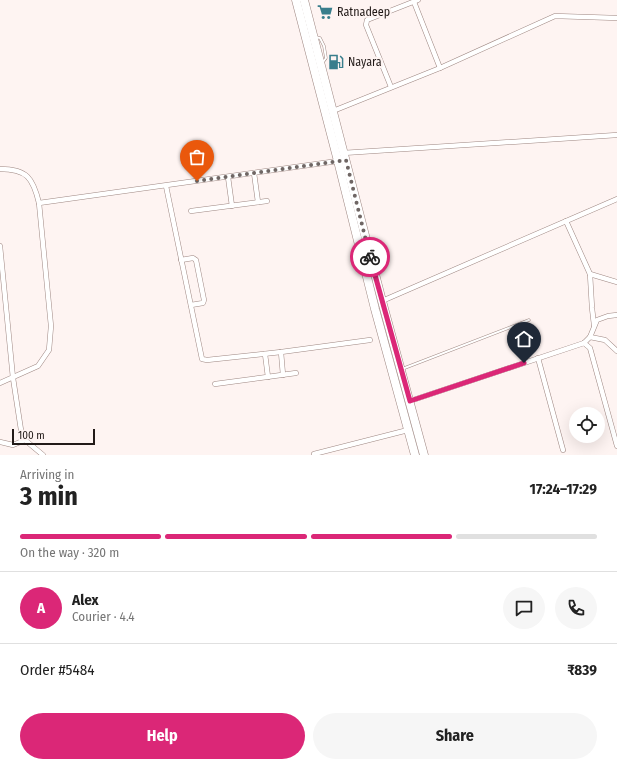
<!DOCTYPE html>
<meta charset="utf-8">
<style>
body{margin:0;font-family:"Fira Sans Condensed",sans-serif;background:#f6f6f6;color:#222;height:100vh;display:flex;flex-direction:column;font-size:15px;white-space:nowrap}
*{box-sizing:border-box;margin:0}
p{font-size:13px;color:#767676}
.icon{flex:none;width:22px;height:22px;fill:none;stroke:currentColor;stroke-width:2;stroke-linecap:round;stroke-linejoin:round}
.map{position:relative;height:455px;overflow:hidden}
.details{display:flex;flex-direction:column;background:#fff;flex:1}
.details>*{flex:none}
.buttons{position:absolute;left:569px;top:407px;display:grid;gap:8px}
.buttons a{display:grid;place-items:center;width:36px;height:36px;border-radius:50%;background:#fff;box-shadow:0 4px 16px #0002;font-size:20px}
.scale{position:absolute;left:12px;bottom:10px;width:83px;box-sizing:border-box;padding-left:4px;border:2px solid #221a18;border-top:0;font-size:11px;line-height:14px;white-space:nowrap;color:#221a18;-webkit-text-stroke:3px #fef4f2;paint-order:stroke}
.pin{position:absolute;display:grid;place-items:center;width:34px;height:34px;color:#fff;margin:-41px -17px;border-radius:50% 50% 50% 0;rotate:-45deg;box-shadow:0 0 4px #0007}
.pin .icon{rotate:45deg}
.courier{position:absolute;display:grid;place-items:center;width:40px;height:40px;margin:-20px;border:3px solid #db2777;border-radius:50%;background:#fff;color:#222;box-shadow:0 1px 5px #0007}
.headline em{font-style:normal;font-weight:700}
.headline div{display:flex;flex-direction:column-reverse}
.headline{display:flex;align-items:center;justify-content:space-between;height:68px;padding:0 20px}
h1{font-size:26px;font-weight:700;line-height:30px}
.bar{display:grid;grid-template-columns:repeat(4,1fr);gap:6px 4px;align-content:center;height:48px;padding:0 20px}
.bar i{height:5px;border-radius:3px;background:#e0e0e0}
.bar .selected{background:#db2777}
.bar p{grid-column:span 4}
.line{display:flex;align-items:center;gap:10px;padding:0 20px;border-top:1px solid #e0e0e0}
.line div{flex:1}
.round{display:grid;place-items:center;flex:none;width:42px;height:42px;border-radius:21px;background:#f6f6f6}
.action{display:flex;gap:8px;margin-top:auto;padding:8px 20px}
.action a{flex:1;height:46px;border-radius:24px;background:#db2777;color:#fff;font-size:16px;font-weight:700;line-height:46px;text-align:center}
.action a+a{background:#f6f6f6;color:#222}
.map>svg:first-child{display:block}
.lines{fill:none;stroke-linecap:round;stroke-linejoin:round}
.lane-casing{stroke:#9e8782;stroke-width:3}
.street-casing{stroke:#9e8782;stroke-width:5.5}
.highway-casing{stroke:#9e8782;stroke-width:9}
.lane{stroke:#fff;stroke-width:2}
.street{stroke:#fff;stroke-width:4.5}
.highway{stroke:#fff;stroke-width:8}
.done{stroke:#6f6664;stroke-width:4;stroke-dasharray:0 7.2}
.route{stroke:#db2777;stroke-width:5}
.labels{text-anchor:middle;stroke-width:4;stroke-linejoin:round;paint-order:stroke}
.poi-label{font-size:12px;fill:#221a18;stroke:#fef4f2;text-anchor:start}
</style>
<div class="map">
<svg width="617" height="455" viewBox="0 0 617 455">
<rect width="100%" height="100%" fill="#fef4f2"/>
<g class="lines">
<defs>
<g id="lane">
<polyline points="315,37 320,38 324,46 326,58 323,62"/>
<polyline points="402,369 529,320"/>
</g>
<g id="street">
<polyline points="414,2 440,68"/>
<polyline points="391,87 366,25 367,20 418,0"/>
<polyline points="333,111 440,68 555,16 617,18"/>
<polyline points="343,153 617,135"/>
<path d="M0,169c27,0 33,9 39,34l12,123 -2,24 -11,16 -38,17"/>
<polyline points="254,173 258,202"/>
<polyline points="228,177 232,206"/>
<polyline points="166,186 202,359 207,360 281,352 370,340"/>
<polyline points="39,203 338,161"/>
<polyline points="191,211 267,201"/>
<polyline points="566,221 590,274 592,308 594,325"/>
<polyline points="0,246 13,378 21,430 25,440 43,455"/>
<polyline points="181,260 193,258 196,260 204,300 203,303 191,305"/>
<polyline points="590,274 617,282"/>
<polyline points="382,301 617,199"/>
<polyline points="590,337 605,340 617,351"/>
<polyline points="584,343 590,348 617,446"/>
<polyline points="281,352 283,375"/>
<polyline points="265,354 268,377"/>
<polyline points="538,358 563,450"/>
<polyline points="215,384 296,373"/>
<polyline points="410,401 584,343 590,337 597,320 608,316 617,315"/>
<polyline points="0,442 13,445 25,440"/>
<polyline points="314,454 408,430"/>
</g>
<g id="highway">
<polyline points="296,0 338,161 375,309 415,455"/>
<polyline points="304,0 382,301 424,455"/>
</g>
</defs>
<use href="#lane" class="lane-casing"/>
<use href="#street" class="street-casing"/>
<use href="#highway" class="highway-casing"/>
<use href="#lane" class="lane"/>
<use href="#street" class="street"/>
<use href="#highway" class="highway"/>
</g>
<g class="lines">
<polyline class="done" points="197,181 346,160 370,257"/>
<polyline class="route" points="370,257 410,401 524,363"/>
</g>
<defs>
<symbol id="supermarket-bare" viewBox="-9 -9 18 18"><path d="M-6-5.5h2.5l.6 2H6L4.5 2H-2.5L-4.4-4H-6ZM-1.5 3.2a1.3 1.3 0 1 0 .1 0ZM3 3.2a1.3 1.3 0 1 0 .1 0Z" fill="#397e8c" stroke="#fef4f2" stroke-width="2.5" paint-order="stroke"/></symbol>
<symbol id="fuel-bare" viewBox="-9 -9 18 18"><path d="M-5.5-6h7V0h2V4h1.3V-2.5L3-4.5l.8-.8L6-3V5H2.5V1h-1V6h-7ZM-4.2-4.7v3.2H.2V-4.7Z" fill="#397e8c" stroke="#fef4f2" stroke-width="2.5" paint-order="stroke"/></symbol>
</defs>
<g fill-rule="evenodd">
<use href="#supermarket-bare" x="314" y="1" width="22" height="22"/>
<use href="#fuel-bare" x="325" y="51" width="22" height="22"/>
</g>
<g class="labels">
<g class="poi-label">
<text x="337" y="16">Ratnadeep</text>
<text x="348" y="66">Nayara</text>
</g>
</g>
</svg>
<div class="buttons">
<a><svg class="icon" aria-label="locate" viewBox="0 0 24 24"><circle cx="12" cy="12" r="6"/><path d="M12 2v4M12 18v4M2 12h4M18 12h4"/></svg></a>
</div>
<div class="scale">100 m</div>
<div class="pin" style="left:197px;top:181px;background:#ea580c"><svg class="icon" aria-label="bag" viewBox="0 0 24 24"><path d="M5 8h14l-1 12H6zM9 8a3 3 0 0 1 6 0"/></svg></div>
<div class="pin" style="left:524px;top:363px;background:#1f2937"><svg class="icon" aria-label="home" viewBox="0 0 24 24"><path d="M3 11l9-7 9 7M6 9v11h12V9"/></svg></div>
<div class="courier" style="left:370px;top:257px"><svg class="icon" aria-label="bike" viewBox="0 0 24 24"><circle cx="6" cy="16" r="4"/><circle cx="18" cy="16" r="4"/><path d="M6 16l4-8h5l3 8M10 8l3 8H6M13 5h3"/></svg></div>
</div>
<section class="details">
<div class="headline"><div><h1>3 min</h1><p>Arriving in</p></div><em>17:24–17:29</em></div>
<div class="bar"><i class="selected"></i><i class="selected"></i><i class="selected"></i><i></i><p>On the way · 320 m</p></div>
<div class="line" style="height:72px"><b class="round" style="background:#db2777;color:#fff">A</b><div><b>Alex</b><p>Courier · 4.4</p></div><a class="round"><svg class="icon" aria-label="chat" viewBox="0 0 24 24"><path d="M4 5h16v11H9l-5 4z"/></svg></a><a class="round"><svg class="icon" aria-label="phone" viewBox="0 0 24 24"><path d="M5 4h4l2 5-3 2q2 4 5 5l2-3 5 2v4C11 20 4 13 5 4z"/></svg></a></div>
<div class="line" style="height:52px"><div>Order #5484</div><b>₹839</b></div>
<div class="action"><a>Help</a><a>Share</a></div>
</section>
